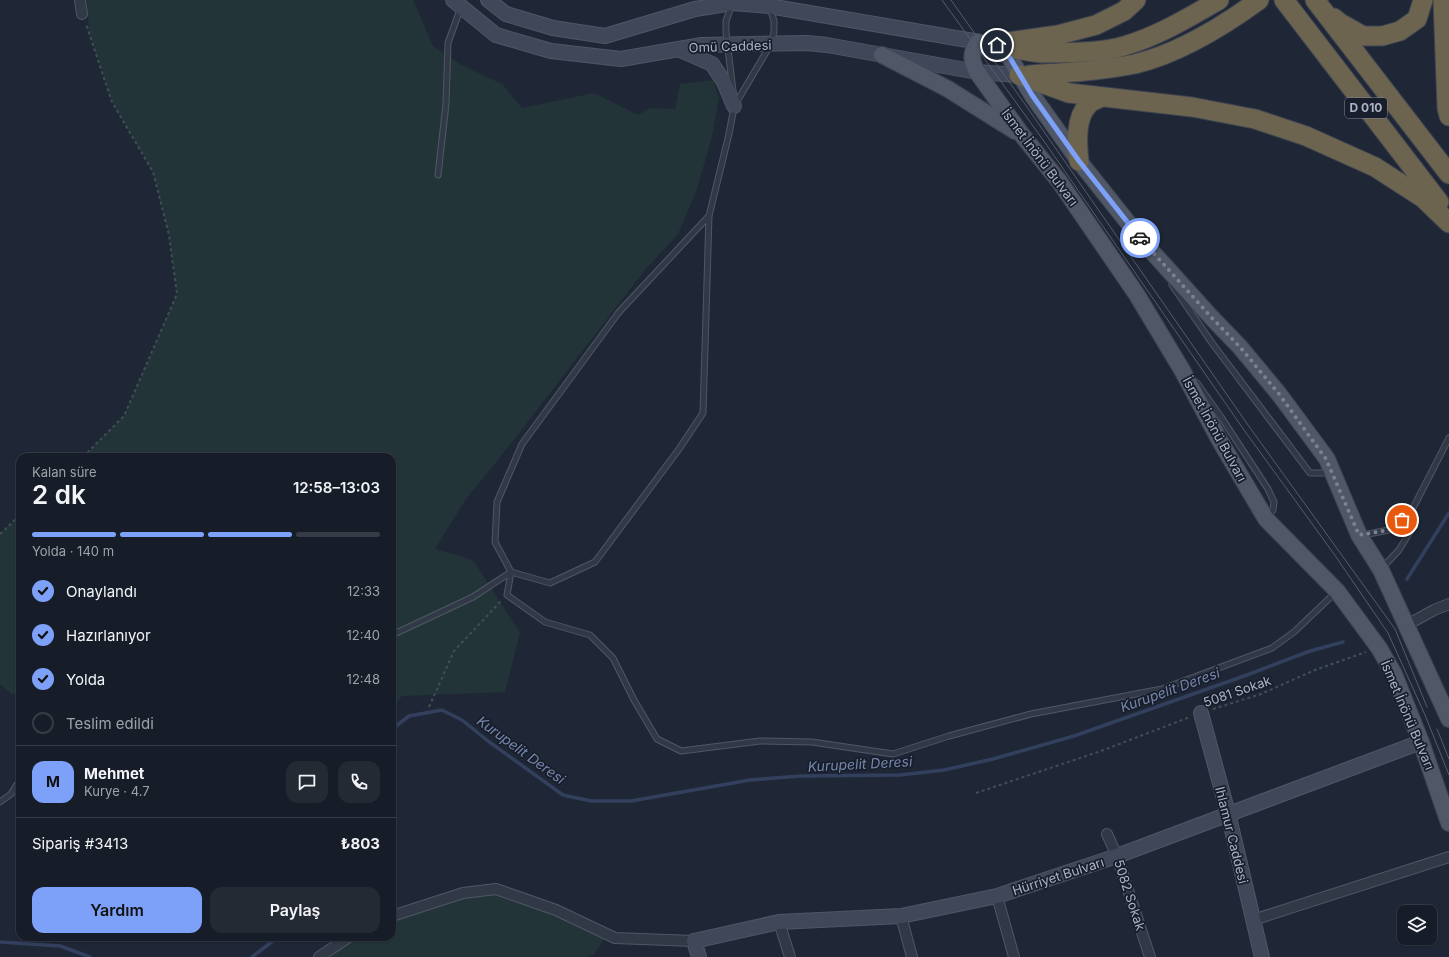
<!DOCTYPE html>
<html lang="tr">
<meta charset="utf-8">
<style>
body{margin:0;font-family:Inter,sans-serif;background:#242a34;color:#f1f3f6;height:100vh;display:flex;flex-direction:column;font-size:15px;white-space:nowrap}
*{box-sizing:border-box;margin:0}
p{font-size:13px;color:#9ea2a8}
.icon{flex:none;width:22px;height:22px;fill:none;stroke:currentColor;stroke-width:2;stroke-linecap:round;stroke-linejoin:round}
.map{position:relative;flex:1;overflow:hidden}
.details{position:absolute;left:16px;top:453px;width:380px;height:488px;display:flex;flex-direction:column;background:#171d28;border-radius:12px;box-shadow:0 1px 3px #0004,0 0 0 1px #363b45}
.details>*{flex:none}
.buttons{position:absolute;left:1397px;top:905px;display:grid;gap:8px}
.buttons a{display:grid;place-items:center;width:40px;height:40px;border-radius:8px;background:#171d28;box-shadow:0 1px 3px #0004,0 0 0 1px #363b45;font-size:20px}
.pin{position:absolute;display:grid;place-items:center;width:34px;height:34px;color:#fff;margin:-17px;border:2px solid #fff;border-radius:50%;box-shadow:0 1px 4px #0007}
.courier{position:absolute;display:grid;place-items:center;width:40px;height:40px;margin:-20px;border:3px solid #7da1f8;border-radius:50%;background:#fff;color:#222;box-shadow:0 1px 5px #0007}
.head em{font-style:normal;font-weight:600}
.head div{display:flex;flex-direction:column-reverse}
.head{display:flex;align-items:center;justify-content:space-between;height:68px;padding:0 16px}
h1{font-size:26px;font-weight:600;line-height:30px}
.bar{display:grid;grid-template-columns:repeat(4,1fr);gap:6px 4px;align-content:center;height:48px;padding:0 16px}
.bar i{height:5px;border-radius:3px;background:#363b45}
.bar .selected{background:#7da1f8}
.bar p{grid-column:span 4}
.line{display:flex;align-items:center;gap:10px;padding:0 16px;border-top:1px solid #363b45}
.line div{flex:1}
.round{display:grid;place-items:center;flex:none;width:42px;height:42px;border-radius:12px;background:#242a34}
ol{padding:0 16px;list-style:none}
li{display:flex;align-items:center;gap:12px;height:44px}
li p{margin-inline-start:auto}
li .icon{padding:4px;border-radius:50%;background:#7da1f8;color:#111;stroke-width:4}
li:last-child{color:#9ea2a8}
li i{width:22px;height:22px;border:2px solid #363b45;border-radius:50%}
.primary-button{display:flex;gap:8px;margin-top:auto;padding:8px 16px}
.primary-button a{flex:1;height:46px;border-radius:12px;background:#7da1f8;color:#111;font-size:16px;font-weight:600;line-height:46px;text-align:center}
.primary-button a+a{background:#242a34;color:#f1f3f6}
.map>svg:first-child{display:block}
.green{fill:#223438}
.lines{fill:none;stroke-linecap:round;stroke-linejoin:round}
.stream{stroke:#32405e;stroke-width:3.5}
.lane-casing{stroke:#505665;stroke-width:7}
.street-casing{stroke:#505665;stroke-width:12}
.secondary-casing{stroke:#505665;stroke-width:16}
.primary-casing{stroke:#3c4250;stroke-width:18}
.highway-casing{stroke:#3d4351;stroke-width:21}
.path{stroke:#3e5054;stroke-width:2;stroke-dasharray:3 3;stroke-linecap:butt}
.lane{stroke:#323946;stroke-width:5}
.street{stroke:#323946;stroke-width:10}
.secondary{stroke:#404759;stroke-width:14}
.primary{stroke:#505867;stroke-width:16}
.highway{stroke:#6c644f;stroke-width:19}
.tram{stroke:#545c6e;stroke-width:1}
.done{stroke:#7b8292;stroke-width:4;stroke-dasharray:0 7.2}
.route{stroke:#7da1f8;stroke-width:5}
.labels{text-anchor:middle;stroke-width:3.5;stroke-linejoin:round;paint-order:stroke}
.shield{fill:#181e2b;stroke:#808696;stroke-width:1}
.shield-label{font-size:12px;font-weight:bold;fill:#acb3c4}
.street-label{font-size:13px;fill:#acb3c4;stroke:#181e2b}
.water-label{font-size:14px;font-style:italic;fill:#7487ac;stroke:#181e2b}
</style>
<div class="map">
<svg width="1449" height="957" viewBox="0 0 1449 957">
<rect width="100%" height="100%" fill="#1f2736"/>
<g class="green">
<polygon points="87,0 413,0 433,46 461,65 502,84 522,108 594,93 638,115 650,108 675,109 680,84 713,80 719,97 712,137 696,192 678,234 644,271 513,441 466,499 435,549 473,560 520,633 505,692 402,696 392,707 392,457 83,457 124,416 177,294 169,235 153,172 112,102 89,32"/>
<polygon points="20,515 20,692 12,694 0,684 0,534"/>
<polygon points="496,889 607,934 594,955 583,957 331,957 353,937 392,937 392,916"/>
</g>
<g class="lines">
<g class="stream">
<polyline points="1407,579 1449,513"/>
<polyline points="392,729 409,716 442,710 462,720 488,741 563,795 591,801 631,801 750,780 801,776 900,775 944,770 993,759 1074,736 1247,675 1310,651 1343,642"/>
<polyline points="0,942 60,946 90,957"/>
<polyline points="252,957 278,937"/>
</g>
<defs>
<g id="lane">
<polyline points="732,4 726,21 726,32 733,91"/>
<polyline points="736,103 771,44 774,32 774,21 770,8"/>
<polyline points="438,175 446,104 448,43 461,7"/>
<polyline points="709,216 619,312 522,444 497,502 495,542 511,572 550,583 595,562 679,449 703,413 709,216 729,134 734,107"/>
<polyline points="1172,285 1212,343 1310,473 1324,473 1329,468"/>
<polyline points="1197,383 1221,417 1268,489 1274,502 1273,510 1268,516"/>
<polyline points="1363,535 1389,530 1402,520 1412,510"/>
<polyline points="1383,567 1399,550 1410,532 1412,510 1449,438"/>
<polyline points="392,635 473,597 511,572 507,595 545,622 590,635 613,658 634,700 657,739 681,751 760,741 812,742 893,754 949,736 1031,714 1162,689 1272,648 1294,632 1336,592"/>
<polyline points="0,802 11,794 20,780"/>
</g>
<g id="street">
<polyline points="80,0 82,14"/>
<polyline points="1407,625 1434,610 1449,604"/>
<polyline points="1107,834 1117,856 1150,957"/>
<polyline points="997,896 1014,957"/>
<polyline points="392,916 463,893 496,889 556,910 615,938 694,941"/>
<polyline points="901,916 912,957"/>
<polyline points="1253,920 1449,857"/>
<polyline points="779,922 790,957"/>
<polyline points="319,957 349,937"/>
</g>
<g id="secondary">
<polyline points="453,0 496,35 551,51 621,59 702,45 807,43 827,45 977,72 1019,75"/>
<polyline points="488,0 506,14 553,28 605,36 695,9 732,3 769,6 997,45"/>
<polyline points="678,49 712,64 724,82 734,106"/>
<polyline points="1201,713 1228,813 1262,957"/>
<polyline points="699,957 694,941 779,922 901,916 997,896 1117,856 1421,742"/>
</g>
<g id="primary">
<path d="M978,42c-8,12 -7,17 -1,30l45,63 37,46 78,114 45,75 38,71 46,78 71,72 42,57 15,26 27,68 28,81"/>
<polyline points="997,45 1010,58 1032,95 1079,161 1145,244 1212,318 1240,347 1279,394 1327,459 1359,535 1381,570 1449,719"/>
<polyline points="882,55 948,89 1015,131"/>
</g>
<g id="highway">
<polyline points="1284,0 1439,202"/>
<polyline points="1315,0 1449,174"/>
<polyline points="1443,0 1447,108 1449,116"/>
<polyline points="1334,18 1340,23 1363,36 1382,36 1400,31 1417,19 1423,0"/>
<polyline points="1008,42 1058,35 1096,25 1124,11 1136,0"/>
<path d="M997,45c14,2 30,7 45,8 22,0 61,0 82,-7 34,-10 64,-28 95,-46"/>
<polyline points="1019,75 1069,93 1192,107 1255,119 1306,136 1375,167 1423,198 1449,223"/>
<path d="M1029,75c35,-2 71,-4 106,-11 45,-11 87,-37 124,-64"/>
<path d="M1079,161c-2,-17 -4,-43 9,-56 3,-4 10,-6 14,-8"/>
</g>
</defs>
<use href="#lane" class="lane-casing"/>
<use href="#street" class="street-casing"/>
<use href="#secondary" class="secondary-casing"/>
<use href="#primary" class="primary-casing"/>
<use href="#highway" class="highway-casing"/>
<g class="path">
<polyline points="83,457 124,416 177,294 169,235 153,172 112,102 86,24"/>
<polyline points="0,534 20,515"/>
<polyline points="429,707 454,651 502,600"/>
<polyline points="1213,709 1261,694 1315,670 1366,652"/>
<polyline points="976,793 1101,751 1190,717"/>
</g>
<use href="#lane" class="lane"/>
<use href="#street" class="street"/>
<use href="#secondary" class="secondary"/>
<use href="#primary" class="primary"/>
<use href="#highway" class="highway"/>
<g class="tram">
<polyline points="942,0 1046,144 1244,430 1334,554 1388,633 1425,715 1449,775"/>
<polyline points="951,0 1022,100 1248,425 1395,629 1427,707"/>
<polyline points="1437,729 1449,759"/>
</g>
</g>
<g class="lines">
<polyline class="done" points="1140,238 1212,318 1240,347 1279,394 1326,459 1359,535 1389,530 1402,520"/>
<polyline class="route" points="997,45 1010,58 1032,95 1079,161 1140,238"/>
</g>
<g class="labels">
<rect class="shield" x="1345" y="98" width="42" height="20" rx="3"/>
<g class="shield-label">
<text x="1366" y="112">D 010</text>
</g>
<g class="street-label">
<text transform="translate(730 46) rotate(-2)" y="5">Omü Caddesi</text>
<text transform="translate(1040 157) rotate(53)" y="5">İsmet İnönü Bulvarı</text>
<text transform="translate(1215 429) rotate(61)" y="5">İsmet İnönü Bulvarı</text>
<text transform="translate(1237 691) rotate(-19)" y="5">5081 Sokak</text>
<text transform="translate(1408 715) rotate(67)" y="5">İsmet İnönü Bulvarı</text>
<text transform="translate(1232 835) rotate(76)" y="5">Ihlamur Caddesi</text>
<text transform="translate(1058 876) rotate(-18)" y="5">Hürriyet Bulvarı</text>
<text transform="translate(1130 895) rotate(72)" y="5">5082 Sokak</text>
</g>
<g class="water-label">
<text transform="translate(1170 690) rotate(-20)" y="5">Kurupelit Deresi</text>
<text transform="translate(521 750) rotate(36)" y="5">Kurupelit Deresi</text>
<text transform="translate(860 764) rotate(-3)" y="5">Kurupelit Deresi</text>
</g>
</g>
</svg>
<div class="buttons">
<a><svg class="icon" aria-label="layers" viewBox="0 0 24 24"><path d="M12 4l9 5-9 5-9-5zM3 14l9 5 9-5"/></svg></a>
</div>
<div class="pin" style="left:1402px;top:520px;background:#ea580c"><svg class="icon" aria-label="bag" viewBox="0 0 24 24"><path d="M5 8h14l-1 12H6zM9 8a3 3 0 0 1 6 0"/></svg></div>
<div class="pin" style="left:997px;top:45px;background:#1f2937"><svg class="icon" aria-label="home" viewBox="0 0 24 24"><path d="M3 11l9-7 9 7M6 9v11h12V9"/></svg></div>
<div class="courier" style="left:1140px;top:238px"><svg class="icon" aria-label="car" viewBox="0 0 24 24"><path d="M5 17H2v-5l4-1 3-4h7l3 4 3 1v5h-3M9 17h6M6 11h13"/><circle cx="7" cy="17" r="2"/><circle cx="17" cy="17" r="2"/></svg></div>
<section class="details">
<div class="head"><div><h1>2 dk</h1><p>Kalan süre</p></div><em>12:58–13:03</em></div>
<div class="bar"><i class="selected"></i><i class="selected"></i><i class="selected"></i><i></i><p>Yolda · 140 m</p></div>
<ol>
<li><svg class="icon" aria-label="check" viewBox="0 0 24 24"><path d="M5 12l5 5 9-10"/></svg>Onaylandı<p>12:33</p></li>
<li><svg class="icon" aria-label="check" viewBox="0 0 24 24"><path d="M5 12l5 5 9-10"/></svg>Hazırlanıyor<p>12:40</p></li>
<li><svg class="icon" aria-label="check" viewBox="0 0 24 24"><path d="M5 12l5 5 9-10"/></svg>Yolda<p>12:48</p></li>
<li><i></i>Teslim edildi</li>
</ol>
<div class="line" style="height:72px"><b class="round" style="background:#7da1f8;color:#111">M</b><div><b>Mehmet</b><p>Kurye · 4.7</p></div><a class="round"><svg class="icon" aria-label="chat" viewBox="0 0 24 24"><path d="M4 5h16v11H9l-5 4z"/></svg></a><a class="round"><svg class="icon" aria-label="phone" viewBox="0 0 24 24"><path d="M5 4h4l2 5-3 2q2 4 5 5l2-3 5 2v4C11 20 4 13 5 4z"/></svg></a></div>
<div class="line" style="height:52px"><div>Sipariş #3413</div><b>₺803</b></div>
<div class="primary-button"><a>Yardım</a><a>Paylaş</a></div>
</section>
</div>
